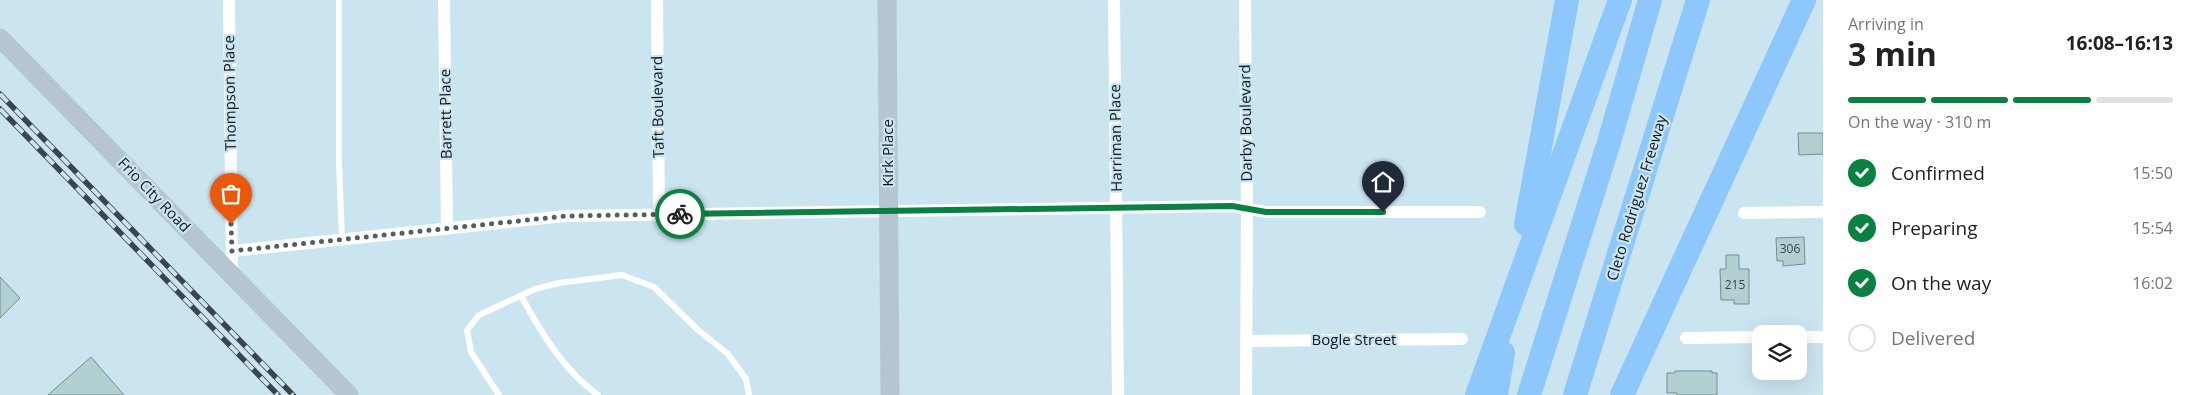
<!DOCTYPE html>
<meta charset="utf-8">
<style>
body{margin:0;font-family:"Open Sans",sans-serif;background:#f2f2f2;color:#222;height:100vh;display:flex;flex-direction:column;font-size:19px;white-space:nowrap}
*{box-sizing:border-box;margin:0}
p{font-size:16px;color:#767676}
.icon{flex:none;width:28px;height:28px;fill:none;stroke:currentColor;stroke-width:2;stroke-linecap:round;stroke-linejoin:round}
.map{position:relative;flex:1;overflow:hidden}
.side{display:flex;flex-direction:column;background:#fff;width:375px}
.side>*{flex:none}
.controls{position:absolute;left:1752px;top:325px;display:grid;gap:10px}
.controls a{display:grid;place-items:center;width:55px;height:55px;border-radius:10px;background:#fff;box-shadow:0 5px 20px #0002;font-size:25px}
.pin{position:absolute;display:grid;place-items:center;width:42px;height:42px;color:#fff;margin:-51px -21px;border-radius:50% 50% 50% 0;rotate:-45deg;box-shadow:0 0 5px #0007}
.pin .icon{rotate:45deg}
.courier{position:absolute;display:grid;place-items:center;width:50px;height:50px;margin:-25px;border:4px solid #0b8043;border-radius:50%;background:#fff;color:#222;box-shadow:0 1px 6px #0007}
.head em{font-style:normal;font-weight:700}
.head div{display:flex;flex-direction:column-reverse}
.head{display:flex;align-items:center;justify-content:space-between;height:85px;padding:0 25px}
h1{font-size:32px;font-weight:700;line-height:38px}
.bar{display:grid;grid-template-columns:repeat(4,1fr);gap:8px 5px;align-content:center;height:60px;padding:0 25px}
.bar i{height:6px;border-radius:4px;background:#e0e0e0}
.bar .current{background:#0b8043}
.bar p{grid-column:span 4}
ol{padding:0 25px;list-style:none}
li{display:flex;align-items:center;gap:15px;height:55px}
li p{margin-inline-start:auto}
li .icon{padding:5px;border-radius:50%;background:#0b8043;color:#fff;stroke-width:4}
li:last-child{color:#767676}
li i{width:28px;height:28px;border:2px solid #e0e0e0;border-radius:50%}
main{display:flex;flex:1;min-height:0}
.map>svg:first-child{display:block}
.building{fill:#b2d0d2;stroke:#718d8f}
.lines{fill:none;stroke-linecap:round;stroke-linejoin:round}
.lane{stroke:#fff;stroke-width:6}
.street{stroke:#fff;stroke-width:12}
.secondary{stroke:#b5c5d2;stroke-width:19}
.highway{stroke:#8ec7fc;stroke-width:24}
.rail-casing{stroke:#39464b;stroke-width:5.5}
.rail{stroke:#cbe5f0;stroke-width:4;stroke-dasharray:11;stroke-linecap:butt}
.done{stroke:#516067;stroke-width:5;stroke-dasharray:0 9}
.route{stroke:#0b8043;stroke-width:6}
.labels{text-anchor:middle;stroke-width:4.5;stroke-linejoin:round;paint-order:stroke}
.number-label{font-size:12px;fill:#38474a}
.street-label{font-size:15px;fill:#10191d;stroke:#cbe5f0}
</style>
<main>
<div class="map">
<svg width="1823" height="395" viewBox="0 0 1823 395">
<rect width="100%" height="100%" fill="#cbe5f0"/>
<g class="building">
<polygon points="1798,133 1823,133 1823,154 1799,155"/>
<polygon points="1804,237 1805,264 1783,266 1783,261 1777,261 1776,238"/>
<polygon points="1726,255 1739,255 1739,269 1749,269 1749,304 1734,304 1734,300 1721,300 1720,269 1726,269"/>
<polygon points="0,277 20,298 0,318"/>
<polygon points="91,357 124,395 48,395"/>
<polygon points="1675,371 1712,371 1712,373 1717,373 1717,395 1677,395 1677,393 1667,393 1667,373 1675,373"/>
</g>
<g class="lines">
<g class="lane">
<polyline points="339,0 339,163 342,239"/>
<path d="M521,296c20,36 42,74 77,99"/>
<polyline points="499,395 471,352 467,330 479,315 535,289 559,283 622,275 654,287 698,330 728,354 746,379 749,395"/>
</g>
<g class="street">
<polyline points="229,0 232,275"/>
<polyline points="444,0 447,228"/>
<polyline points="657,0 659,215"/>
<polyline points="1114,0 1118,395"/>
<polyline points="1245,0 1247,209 1246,395"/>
<polyline points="1744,213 1823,212"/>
<polyline points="232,251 566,216 1232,206 1266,212 1480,212"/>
<polyline points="1799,337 1823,337"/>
<polyline points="1686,338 1761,337"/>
<polyline points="1246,341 1462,339"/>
</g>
<g class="secondary">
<polyline points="887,0 890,395"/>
<polyline points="0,38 349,395"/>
</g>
<g class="highway">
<polyline points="1526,224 1567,0"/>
<polyline points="1477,395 1620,0"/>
<polyline points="1496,395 1503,353"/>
<polyline points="1529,395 1609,142 1650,0"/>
<polyline points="1575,395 1698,0"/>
<polyline points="1622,395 1804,0"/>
</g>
<defs>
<g id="rail">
<polyline points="0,94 293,395"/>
<polyline points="0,109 278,395"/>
</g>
</defs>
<use href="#rail" class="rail-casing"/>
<use href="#rail" class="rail"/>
</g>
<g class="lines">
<polyline class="done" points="231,224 232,251 566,216 680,214"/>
<polyline class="route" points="680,214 1232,206 1266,212 1383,212"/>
</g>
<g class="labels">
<g class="number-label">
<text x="1790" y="253">306</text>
<text x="1735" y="289">215</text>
</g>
<g class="street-label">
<text transform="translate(230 93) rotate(-91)" y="5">Thompson Place</text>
<text transform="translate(658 107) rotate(-91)" y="5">Taft Boulevard</text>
<text transform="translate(446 114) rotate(-91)" y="5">Barrett Place</text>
<text transform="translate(1246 123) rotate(-91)" y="5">Darby Boulevard</text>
<text transform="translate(1116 138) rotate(-91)" y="5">Harriman Place</text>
<text transform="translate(888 153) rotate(-90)" y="5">Kirk Place</text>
<text transform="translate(154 195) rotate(46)" y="5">Frio City Road</text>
<text transform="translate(1637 198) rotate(-73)" y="5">Cleto Rodriguez Freeway</text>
<text x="1354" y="345">Bogle Street</text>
</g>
</g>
</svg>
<div class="controls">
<a><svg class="icon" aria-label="layers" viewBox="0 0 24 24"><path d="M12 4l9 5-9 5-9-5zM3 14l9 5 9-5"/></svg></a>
</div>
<div class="pin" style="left:231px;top:224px;background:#ea580c"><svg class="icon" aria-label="bag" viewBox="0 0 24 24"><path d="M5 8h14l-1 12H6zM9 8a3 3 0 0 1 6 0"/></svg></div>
<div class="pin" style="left:1383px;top:212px;background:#1f2937"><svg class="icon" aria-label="home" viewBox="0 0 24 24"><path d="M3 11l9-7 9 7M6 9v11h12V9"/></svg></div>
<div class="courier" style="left:680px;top:214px"><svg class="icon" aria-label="bike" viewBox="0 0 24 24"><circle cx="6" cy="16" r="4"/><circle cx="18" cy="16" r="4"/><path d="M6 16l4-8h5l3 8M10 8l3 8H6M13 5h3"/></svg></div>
</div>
<section class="side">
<div class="head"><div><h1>3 min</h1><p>Arriving in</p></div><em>16:08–16:13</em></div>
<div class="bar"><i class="current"></i><i class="current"></i><i class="current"></i><i></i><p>On the way · 310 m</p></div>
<ol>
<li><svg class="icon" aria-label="check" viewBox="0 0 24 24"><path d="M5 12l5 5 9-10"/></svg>Confirmed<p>15:50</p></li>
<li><svg class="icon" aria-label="check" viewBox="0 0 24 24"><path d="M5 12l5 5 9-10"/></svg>Preparing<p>15:54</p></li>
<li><svg class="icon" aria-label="check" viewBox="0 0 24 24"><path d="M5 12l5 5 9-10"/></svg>On the way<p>16:02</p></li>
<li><i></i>Delivered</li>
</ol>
</section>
</main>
